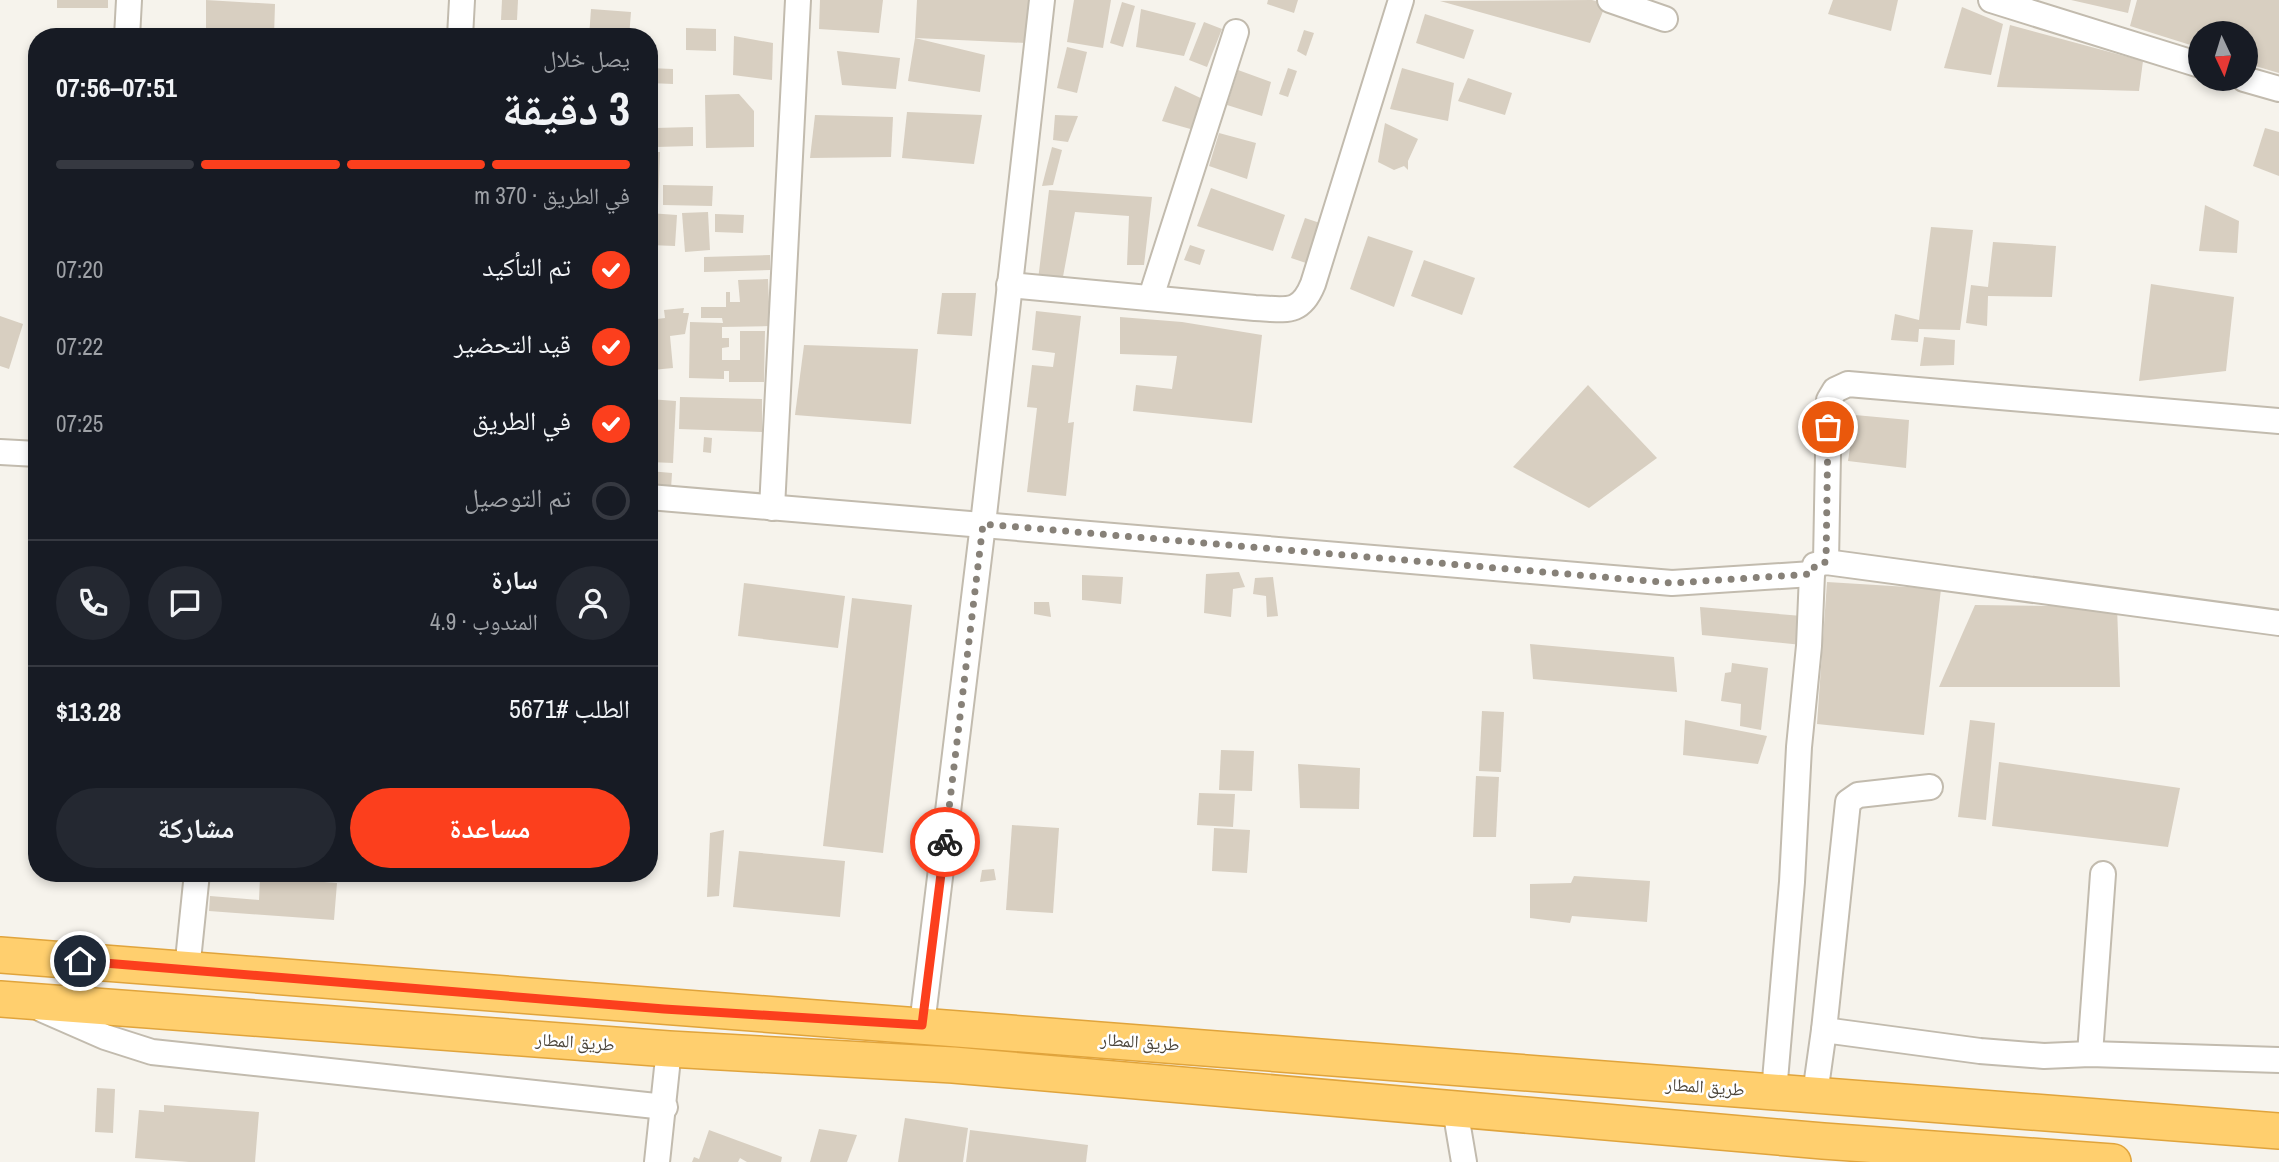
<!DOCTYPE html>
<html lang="ar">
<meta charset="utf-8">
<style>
body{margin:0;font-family:"Archivo Narrow","Noto Naskh Arabic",sans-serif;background:#242831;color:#f1f3f6;direction:rtl;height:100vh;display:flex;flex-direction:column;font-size:26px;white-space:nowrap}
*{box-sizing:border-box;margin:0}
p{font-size:23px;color:#9ea1a6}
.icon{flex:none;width:38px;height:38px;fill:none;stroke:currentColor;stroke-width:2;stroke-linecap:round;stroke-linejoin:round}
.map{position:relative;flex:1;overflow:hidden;direction:ltr}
.side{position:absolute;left:28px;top:28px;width:630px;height:854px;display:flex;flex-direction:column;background:#171b24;border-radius:28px;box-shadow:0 4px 10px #0003;direction:rtl}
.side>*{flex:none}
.needle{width:46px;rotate:176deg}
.fabs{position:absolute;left:2188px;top:21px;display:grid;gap:14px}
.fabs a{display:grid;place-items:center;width:70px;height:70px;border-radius:50%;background:#171b24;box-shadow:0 4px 10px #0003;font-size:35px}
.pin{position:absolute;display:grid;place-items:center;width:60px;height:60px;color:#fff;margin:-30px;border:4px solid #fff;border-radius:50%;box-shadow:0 2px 7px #0007}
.courier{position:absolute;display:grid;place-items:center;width:70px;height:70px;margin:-35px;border:5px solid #fc3f1d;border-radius:50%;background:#fff;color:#222;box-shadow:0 2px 9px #0007}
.overview em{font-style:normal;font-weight:800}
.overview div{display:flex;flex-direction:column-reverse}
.overview{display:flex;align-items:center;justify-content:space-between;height:119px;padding:0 28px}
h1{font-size:46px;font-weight:800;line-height:52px}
.bar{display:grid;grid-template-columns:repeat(4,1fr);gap:10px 7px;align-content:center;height:84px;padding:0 28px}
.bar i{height:9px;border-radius:5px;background:#363941}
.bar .current{background:#fc3f1d}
.bar p{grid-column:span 4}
.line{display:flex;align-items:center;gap:18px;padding:0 28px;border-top:2px solid #363941}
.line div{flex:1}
.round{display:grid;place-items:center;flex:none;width:74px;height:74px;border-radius:37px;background:#242831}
ol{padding:0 28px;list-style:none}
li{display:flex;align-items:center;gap:21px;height:77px}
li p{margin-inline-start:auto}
li .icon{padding:7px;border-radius:50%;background:#fc3f1d;color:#fff;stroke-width:4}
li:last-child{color:#9ea1a6}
li i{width:38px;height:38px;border:4px solid #363941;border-radius:50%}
.button{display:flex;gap:14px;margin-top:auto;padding:14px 28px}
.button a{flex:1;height:80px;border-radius:42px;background:#fc3f1d;color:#fff;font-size:28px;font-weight:800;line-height:80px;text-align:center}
.button a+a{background:#242831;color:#f1f3f6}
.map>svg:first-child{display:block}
.building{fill:#d8cfc1}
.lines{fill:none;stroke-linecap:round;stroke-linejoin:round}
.minor-casing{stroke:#c2bbae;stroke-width:28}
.highway-casing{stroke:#e0a43c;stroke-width:38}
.minor{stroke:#fff;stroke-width:24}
.highway{stroke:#ffcf6e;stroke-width:35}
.done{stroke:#878178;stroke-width:7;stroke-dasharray:0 12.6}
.route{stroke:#fc3f1d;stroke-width:9}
.labels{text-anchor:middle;stroke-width:5;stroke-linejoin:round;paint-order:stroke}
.street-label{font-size:18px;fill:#4b4439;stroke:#fff}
</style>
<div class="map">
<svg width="2279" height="1162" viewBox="0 0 2279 1162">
<rect width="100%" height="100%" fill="#f6f3ec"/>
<g class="building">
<rect x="57" y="0" width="51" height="8"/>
<polygon points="206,0 275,4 274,37 206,37"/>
<polygon points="502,0 518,0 517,20 501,20"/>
<polygon points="820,0 883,0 879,33 819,29"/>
<polygon points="917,0 1032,0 1026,43 915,38 985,55 980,92 908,81 915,38"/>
<polygon points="1074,0 1111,0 1103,48 1067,42"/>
<polygon points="1268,0 1298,0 1294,13 1267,4"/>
<polygon points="1592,0 1606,4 1590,43 1440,1"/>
<polygon points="1833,0 1898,0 1891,31 1828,14"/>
<polygon points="2071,0 2131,0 2128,13"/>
<polygon points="2137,0 2279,0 2279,73 2245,63 2245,33 2200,33 2200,48 2130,26"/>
<polygon points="1122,2 1135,6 1123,47 1110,43"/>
<polygon points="1962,7 2003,24 1991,75 1944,68"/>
<polygon points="591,9 631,12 629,37 589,37"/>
<polygon points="1141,9 1196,23 1184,56 1136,47"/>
<polygon points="1425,14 1474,30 1464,59 1416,43"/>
<polygon points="1204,22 1222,29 1207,67 1189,60"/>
<polygon points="2010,25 2143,61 2139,91 1997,87"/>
<polygon points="686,28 716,29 716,51 686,50"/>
<polygon points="1304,30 1314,33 1306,56 1297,51"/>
<polygon points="734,36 773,43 772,80 733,75"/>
<polygon points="1067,47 1087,52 1077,93 1057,88"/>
<polygon points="837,51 900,58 896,89 842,85"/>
<polygon points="649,68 673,69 673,84 649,83"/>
<polygon points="1288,68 1297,71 1288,97 1279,94"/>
<polygon points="1402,68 1454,83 1448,121 1390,109"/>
<polygon points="1238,70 1271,82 1262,116 1227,105"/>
<polygon points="1468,78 1512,93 1505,115 1458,101"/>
<polygon points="1175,86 1207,101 1194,130 1162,121"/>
<polygon points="739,94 754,111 754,147 706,148 705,95"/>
<polygon points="907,112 982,115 974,164 902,158"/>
<polygon points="815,115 893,117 891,157 810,158"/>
<polygon points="1055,115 1078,116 1068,142 1053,140"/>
<polygon points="1385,123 1418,139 1408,161 1408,170 1404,166 1394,170 1378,162"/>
<polygon points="693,127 693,146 656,147 655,128"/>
<polygon points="2265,128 2279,132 2279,176 2253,166"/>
<polygon points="1219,133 1256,143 1247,179 1209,166"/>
<polygon points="1052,147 1062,150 1053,185 1042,186"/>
<polygon points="649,152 660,152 658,207 649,207"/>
<polygon points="663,185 713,186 712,206 663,205"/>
<polygon points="1211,188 1285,215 1273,251 1197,226"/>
<polygon points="1049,190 1152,197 1144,265 1127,265 1129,216 1075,212 1062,282 1037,288"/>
<polygon points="2205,205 2239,221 2237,253 2199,251"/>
<polygon points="708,212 710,250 685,252 682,213"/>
<polygon points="649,213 677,215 675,246 649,245"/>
<polygon points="715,214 744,215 743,233 715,232"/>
<polygon points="1305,218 1320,223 1306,263 1291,258"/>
<polygon points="1931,227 1973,230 1960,330 1919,329 1918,342 1891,340 1895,314 1919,320"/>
<polygon points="1368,236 1413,251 1394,307 1350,289"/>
<polygon points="1993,242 2056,246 2052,297 1988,296 1987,326 1966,323 1971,285 1988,287"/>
<polygon points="1190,245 1205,250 1200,265 1184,260"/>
<polygon points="770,255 770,270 704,272 704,257"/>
<polygon points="1424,260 1475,278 1462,315 1411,296"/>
<polygon points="768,279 770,326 722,327 722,338 729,338 729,347 722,348 722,360 740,360 740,331 765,331 764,382 729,382 729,371 724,371 724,379 689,378 690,322 723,323 722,318 701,318 701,307 726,307 726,292 730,292 730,302 740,302 738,280"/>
<polygon points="2151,284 2234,297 2226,371 2139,381"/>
<polygon points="942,293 976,293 972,336 937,334"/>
<polygon points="684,308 683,313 689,313 685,334 670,336 673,368 652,370 649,320 665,318 664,310"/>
<polygon points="1036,311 1081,316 1068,423 1074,422 1066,496 1027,492 1037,408 1027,407 1032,365 1053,367 1055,353 1032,350"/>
<polygon points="0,316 23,324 9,369 0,366"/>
<polygon points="1120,317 1182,322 1262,335 1252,423 1133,411 1136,385 1172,389 1177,356 1120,354"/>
<polygon points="1924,337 1955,340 1954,365 1920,366"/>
<polygon points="804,345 918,349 911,424 795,415"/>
<polygon points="1588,385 1657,458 1589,508 1513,467"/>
<polygon points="680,397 762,399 762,432 679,429"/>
<polygon points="649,399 676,401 673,463 649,462"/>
<polygon points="1855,415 1909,420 1906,468 1848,461"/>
<polygon points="704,437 712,438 711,453 703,452"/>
<polygon points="649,471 672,473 671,489 649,488"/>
<polygon points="1239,572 1245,587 1233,589 1231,617 1204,613 1206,574"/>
<polygon points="1082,575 1123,577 1121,604 1082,600"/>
<polygon points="1273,577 1278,616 1267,617 1266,596 1253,594 1255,578"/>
<polygon points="1827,582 1941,589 1924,735 1817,724"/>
<polygon points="744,583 845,596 838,648 738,636"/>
<polygon points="852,598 912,605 883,853 823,846"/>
<polygon points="1034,602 1049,602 1051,617 1034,614"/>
<polygon points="1975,605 2117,607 2120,687 1939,687"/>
<polygon points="1700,607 1802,616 1802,645 1702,635"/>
<polygon points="1530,644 1674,657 1677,692 1533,679"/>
<polygon points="1732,663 1768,668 1761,730 1740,726 1741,704 1721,701 1725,673 1731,672"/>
<polygon points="1482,711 1504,712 1501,772 1479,771"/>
<polygon points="1685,720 1767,736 1758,764 1683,755"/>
<polygon points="1970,720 1995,723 1986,820 1958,817"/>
<polygon points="1221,750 1254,751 1252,791 1219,790"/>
<polygon points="1999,762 2180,788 2168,847 1992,826"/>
<polygon points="1298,764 1360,768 1359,809 1300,808"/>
<polygon points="1476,776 1499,777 1496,837 1473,837"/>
<polygon points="1199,793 1235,794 1233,827 1197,825"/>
<polygon points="1012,825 1059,828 1053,913 1006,910"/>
<polygon points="1214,828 1250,830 1247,873 1212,871"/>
<polygon points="724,830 719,896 707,897 710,833"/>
<polygon points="739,851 845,861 840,917 733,907"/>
<polygon points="994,869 996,880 980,882 982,870"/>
<polygon points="1574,876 1650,881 1647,922 1572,916 1570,923 1530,918 1530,884 1571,883"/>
<polygon points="260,877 337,883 334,920 209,911 210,896 259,900"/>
<polygon points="97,1088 115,1089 113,1133 95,1132"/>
<polygon points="164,1105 259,1112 255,1162 189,1162 135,1158 139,1110 164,1112"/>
<polygon points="905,1118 968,1128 963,1162 898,1162"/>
<polygon points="819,1129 857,1135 847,1162 810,1162"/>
<polygon points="709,1130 782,1157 781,1162 747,1162 740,1158 738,1162 692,1162 694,1157 699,1159"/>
<polygon points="970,1130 1088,1145 1086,1162 966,1162"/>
</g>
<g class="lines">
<defs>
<g id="minor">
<polyline points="1610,0 1665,19"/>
<polyline points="1991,0 2200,65"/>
<polyline points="127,37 129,0"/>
<polyline points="460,37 462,0"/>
<polyline points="2244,79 2279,89"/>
<path d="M1009,285l246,23c30,1 45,8 58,-24l88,-284"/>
<polyline points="1151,297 1236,32"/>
<polyline points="0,452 37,454"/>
<polyline points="649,497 1672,583 1812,574"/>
<polyline points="772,508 798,0"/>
<polyline points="1826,562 1829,400 1835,390 1848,384 2279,421"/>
<polyline points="187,970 197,873"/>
<polyline points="41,1009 105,1037 152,1052 665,1107"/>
<polyline points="922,1025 983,524 1042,0"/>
<polyline points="1824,1030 1980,1051 2044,1056 2090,1054 2279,1060"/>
<polyline points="2090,1054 2103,874"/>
<polyline points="1774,1092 1792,882 1799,747 1809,646 1812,574 1815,565 1826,562 2279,623"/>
<polyline points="1815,1094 1824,1030 1848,802 1858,795 1930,787"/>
<polyline points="1455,1109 1464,1162"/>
<polyline points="657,1162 669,1049"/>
</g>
<g id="highway">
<path d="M0,955c759,62 1519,116 2279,176"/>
<polyline points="0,999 669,1049 953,1065 1823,1141 2113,1162"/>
</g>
</defs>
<use href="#minor" class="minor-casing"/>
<use href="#highway" class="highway-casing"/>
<use href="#minor" class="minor"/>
<use href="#highway" class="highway"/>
</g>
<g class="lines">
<polyline class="done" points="945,842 983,524 1672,583 1812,574 1815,565 1826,562 1828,427"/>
<polyline class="route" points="80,961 664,1009 922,1025 945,842"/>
</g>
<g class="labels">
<g class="street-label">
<text transform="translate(575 1042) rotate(4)" y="6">طريق المطار</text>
<text transform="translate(1140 1042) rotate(4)" y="6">طريق المطار</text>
<text transform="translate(1705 1087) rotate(4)" y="6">طريق المطار</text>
</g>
</g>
</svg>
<div class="fabs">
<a><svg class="needle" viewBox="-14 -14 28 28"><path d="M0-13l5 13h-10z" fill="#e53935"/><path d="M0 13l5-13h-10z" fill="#9ea1a6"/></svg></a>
</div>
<div class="pin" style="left:1828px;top:427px;background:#ea580c"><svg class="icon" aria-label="bag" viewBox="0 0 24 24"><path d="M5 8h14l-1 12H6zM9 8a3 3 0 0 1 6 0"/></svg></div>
<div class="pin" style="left:80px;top:961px;background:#1f2937"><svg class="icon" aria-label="home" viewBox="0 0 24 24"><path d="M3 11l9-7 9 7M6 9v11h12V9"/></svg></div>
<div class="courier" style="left:945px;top:842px"><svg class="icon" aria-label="bike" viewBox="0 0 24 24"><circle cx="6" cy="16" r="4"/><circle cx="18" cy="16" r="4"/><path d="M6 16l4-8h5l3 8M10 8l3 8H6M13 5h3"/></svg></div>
<section class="side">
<div class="overview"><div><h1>3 دقيقة</h1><p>يصل خلال</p></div><em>07:51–07:56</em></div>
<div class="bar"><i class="current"></i><i class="current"></i><i class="current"></i><i></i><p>في الطريق · 370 m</p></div>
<ol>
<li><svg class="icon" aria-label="check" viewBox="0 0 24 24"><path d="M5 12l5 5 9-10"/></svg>تم التأكيد<p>07:20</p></li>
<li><svg class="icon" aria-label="check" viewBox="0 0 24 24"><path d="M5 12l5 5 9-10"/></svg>قيد التحضير<p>07:22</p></li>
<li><svg class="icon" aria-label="check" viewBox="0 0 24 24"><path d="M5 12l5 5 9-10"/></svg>في الطريق<p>07:25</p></li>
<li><i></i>تم التوصيل</li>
</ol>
<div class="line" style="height:126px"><a class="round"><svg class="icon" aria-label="person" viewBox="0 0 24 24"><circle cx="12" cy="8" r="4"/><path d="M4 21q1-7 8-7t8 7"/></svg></a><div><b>سارة</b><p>المندوب · 4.9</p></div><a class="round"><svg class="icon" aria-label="chat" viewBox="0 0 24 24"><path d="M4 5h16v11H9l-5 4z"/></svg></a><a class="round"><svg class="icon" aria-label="phone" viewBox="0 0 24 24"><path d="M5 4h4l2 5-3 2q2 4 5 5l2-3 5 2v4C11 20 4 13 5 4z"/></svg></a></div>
<div class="line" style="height:91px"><div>الطلب #5671</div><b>$13.28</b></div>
<div class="button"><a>مساعدة</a><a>مشاركة</a></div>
</section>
</div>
